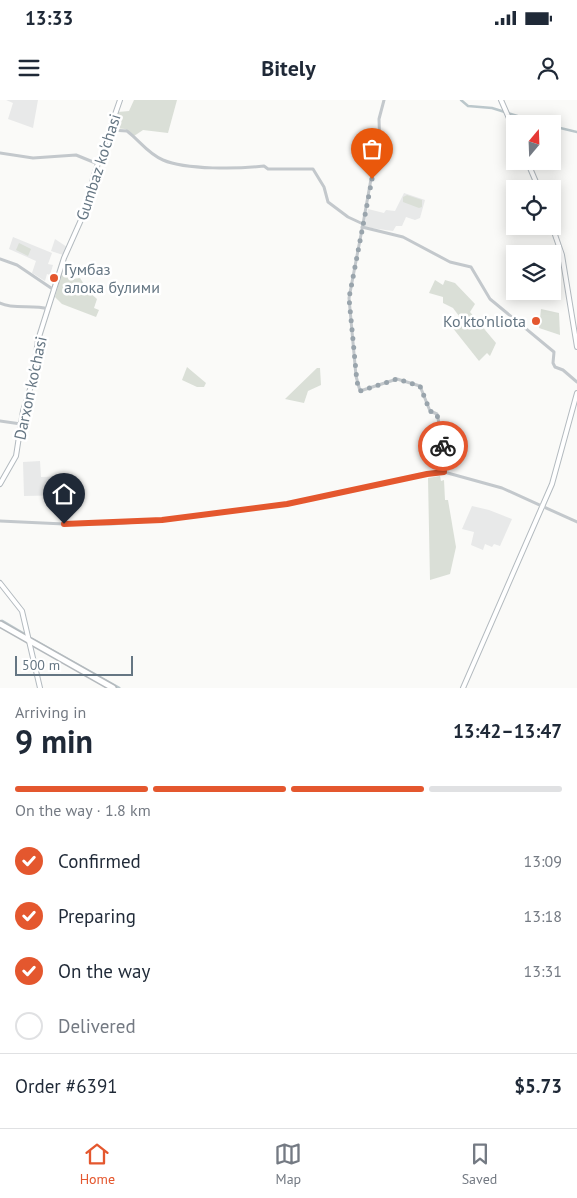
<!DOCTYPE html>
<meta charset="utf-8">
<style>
body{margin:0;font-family:"PT Sans",sans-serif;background:#f6f6f7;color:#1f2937;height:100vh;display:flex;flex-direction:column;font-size:19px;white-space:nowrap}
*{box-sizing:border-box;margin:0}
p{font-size:16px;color:#747a83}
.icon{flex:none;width:28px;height:28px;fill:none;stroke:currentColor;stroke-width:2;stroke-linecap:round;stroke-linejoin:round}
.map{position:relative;height:588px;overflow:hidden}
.drawer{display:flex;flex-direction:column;background:#fff;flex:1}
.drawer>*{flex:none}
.needle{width:32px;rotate:19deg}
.controls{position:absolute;left:506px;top:15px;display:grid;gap:10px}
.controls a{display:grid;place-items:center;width:55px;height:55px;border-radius:0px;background:#fff;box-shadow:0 2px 12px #0003;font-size:25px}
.scale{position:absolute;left:15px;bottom:12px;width:118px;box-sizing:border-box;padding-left:5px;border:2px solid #657683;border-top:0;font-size:14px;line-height:18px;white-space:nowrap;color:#657683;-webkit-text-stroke:4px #fff;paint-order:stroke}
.pin{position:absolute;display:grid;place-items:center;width:42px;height:42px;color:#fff;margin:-51px -21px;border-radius:50% 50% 50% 0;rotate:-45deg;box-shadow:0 0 5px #0007}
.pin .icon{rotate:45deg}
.courier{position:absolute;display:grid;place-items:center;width:50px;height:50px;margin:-25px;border:4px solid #e4572e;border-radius:50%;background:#fff;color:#222;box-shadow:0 1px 6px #0007}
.overview em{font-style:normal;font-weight:700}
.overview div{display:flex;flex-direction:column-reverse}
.overview{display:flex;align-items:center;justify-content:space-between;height:85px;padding:0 15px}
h1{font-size:32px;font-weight:700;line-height:38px}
.bar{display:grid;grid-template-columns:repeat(4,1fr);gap:8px 5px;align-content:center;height:60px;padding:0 15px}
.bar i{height:6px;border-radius:4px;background:#e0e1e3}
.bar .active{background:#e4572e}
.bar p{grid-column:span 4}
.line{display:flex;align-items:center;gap:12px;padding:0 15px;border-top:1px solid #e0e1e3}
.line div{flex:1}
ol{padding:0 15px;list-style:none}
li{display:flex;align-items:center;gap:15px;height:55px}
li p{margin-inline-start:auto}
li .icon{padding:5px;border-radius:50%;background:#e4572e;color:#fff;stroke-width:4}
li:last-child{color:#747a83}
li i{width:28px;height:28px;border:2px solid #e0e1e3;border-radius:50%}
.status{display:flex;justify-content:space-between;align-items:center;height:35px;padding:0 25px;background:#fff;direction:ltr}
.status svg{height:14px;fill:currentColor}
header{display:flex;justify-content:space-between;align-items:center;height:65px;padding:0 15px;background:#fff;font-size:22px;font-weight:700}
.menu{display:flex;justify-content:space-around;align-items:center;height:70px;border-top:1px solid #e0e1e3;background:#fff;font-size:14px;color:#747a83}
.menu a{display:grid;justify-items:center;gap:2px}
.menu .active{color:#e4572e}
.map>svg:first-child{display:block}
.built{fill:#e8e9e9}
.green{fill:#dadfd7}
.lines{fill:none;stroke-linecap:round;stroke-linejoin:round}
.canal{stroke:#bbc7cb;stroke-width:2.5}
.river{stroke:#bbc7cb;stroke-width:3}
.secondary-casing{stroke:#b3babf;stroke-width:6}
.trunk-casing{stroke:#b4b9bd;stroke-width:8}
.tertiary{stroke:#c3c8cc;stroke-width:3}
.secondary{stroke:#fff;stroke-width:4}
.trunk{stroke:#fff;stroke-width:5}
.done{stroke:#99a4ac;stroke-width:5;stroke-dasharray:0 9}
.route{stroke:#e4572e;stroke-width:6}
.poi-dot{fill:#e4572e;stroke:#fff;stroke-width:2}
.labels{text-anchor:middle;stroke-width:5;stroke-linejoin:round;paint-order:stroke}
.street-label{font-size:16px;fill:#657683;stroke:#fff}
.poi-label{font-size:16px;fill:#657683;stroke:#fff;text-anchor:start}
</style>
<div class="status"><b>13:33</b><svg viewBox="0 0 49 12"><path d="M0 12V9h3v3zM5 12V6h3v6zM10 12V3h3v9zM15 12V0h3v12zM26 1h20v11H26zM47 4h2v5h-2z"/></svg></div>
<header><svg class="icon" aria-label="menu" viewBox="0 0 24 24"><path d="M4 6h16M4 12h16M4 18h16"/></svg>Bitely<svg class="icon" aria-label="person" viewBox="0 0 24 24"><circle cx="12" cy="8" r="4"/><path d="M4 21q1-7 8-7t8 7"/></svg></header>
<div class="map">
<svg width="577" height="588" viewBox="0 0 577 588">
<rect width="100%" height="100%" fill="#fafaf8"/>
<g class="built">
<polygon points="6,0 38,0 33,28 8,19 13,3"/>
<polygon points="404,93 425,100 420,118 415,120 406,117 402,126 396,126 393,131 364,127 368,109 384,113 386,110 395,111"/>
<polygon points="13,137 52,153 48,164 53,165 50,175 47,174 45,181 32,173 36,161 9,149"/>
<polygon points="55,139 67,147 63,155 51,151"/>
<polygon points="40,361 41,377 68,376 70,395 24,396 23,362"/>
<polygon points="472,406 489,410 512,419 500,446 494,444 492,447 485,444 483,450 471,445 474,432 462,429"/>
</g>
<g class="green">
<polygon points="134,0 177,0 168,33 143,30 134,36 125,29 114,28 118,12 129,11"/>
<polygon points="407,95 422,100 422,107 419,108 403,102 403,97"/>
<polygon points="19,143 31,149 28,156 16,150"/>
<polygon points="61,175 72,179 80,178 89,192 97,199 94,208 99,210 96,217 62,204 55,197"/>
<polygon points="435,180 443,185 445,180 455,183 475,204 470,212 496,243 490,256 487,253 479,261 452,227 459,216 453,208 443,203 443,197 429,193"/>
<polygon points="541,209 559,213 560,235 539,228"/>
<polygon points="187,267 206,283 204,287 197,287 182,280"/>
<polygon points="317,268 320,268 321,285 308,291 304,303 285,299"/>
<polygon points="440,376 441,381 444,380 445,400 448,400 456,447 450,474 430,480 428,378"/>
<polygon points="67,378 67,393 56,393 55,379"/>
</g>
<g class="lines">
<g class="canal">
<polyline points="461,0 468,6 492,8 543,24"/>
<polyline points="552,26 577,32"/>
</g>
<g class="river">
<polyline points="2,521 24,534"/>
<polyline points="32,539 119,588"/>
</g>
<defs>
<g id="secondary">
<polyline points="501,0 515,32"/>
<polyline points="527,61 539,89"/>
<polyline points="552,126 562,155 577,247"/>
<polyline points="0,384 16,356 23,311 32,283 38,240 64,158 89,102 93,78 120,0"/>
<polyline points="0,483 22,511 40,588"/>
<polyline points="463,588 552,384 577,293"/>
</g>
<polyline id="trunk" points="0,524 113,588"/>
</defs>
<use href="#secondary" class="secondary-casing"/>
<use href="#trunk" class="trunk-casing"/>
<g class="tertiary">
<path d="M111,30l16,1c12,9 21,23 36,29 23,10 76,9 101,6l4,3h45l11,18 4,15 20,15 15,7 -14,74 7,78 4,15 37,-12 23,7 10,25 7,3 5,23 2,35"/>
<polyline points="0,53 33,58 76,55 98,64"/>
<polyline points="363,124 371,79 380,52 379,19 384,0"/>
<polyline points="362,127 403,137 450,162 471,167 490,199 554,252 553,263 555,267 563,270 577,282"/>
<polyline points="0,159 17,165 54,190"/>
<path d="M0,203c14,7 33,1 48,6"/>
<polyline points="0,321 21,324"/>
<polyline points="0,421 64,424 112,424 175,419 287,404 427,374 444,372 502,388 577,422"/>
</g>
<use href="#secondary" class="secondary"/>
<use href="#trunk" class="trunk"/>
</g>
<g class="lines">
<polyline class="done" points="372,79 349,198 357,282 360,291 397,279 420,286 430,311 437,314 443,346"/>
<polyline class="route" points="64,424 162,420 287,404 427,374 444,372 443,346"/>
</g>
<g class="poi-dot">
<circle cx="54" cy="178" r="5"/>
<circle cx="536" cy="221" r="5"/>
</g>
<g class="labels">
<g class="street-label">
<text transform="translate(98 67) rotate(-72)" y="6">Gumbaz ko'chasi</text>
<text transform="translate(30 288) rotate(-78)" y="6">Darxon ko'chasi</text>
</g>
<g class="poi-label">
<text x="64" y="175">Гумбаз<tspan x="64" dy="18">алока булими</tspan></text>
<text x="526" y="227" text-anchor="end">Ko'kto'nliota</text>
</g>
</g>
</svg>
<div class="controls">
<a><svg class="needle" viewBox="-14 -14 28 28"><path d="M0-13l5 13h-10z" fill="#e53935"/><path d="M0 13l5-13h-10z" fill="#747a83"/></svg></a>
<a><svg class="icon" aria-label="locate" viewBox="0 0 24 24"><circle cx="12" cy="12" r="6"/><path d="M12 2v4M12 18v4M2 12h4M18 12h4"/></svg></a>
<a><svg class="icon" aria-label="layers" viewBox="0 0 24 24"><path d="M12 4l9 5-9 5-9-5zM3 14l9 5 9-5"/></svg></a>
</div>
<div class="scale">500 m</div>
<div class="pin" style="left:372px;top:79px;background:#ea580c"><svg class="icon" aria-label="bag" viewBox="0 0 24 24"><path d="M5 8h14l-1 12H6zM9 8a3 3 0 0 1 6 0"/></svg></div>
<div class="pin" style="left:64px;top:424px;background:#1f2937"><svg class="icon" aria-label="home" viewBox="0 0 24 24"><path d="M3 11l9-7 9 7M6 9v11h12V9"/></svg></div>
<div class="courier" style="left:443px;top:346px"><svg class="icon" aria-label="bike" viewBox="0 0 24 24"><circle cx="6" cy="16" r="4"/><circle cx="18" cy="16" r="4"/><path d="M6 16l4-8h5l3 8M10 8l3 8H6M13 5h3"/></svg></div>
</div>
<section class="drawer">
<div class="overview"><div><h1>9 min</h1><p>Arriving in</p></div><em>13:42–13:47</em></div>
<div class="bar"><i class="active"></i><i class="active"></i><i class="active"></i><i></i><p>On the way · 1.8 km</p></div>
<ol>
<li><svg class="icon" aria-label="check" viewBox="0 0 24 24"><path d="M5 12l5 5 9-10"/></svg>Confirmed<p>13:09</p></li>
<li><svg class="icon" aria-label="check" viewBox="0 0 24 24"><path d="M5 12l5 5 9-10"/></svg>Preparing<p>13:18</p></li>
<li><svg class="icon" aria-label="check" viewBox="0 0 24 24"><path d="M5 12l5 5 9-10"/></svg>On the way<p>13:31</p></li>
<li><i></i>Delivered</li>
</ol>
<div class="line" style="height:65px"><div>Order #6391</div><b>$5.73</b></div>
</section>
<nav class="menu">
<a class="active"><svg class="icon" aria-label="home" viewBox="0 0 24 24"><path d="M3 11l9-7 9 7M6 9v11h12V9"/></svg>Home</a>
<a><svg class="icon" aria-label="map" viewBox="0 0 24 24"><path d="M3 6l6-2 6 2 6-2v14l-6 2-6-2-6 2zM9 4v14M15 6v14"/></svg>Map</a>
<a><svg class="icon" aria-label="saved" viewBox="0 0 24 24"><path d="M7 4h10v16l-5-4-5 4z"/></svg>Saved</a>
</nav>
